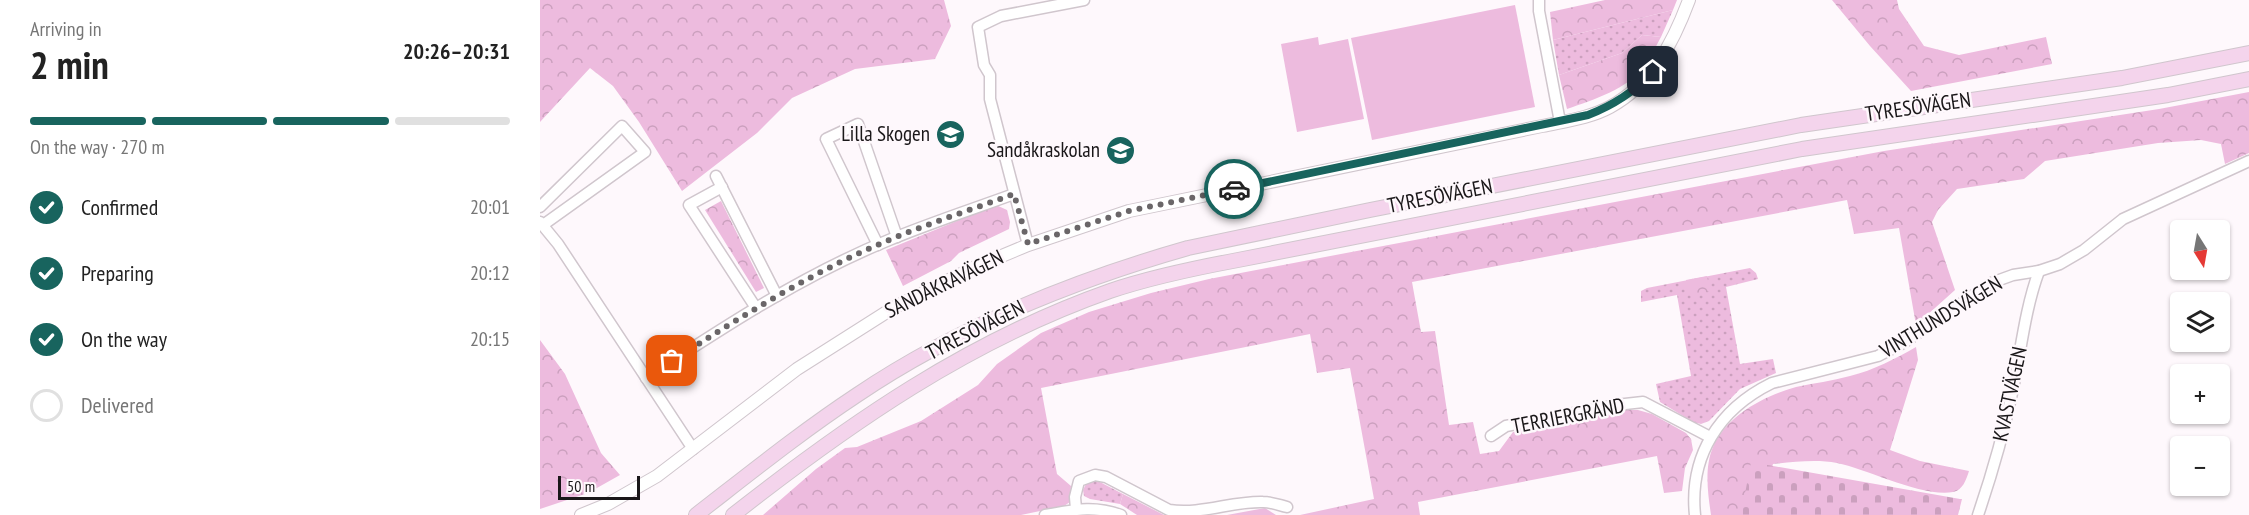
<!DOCTYPE html>
<meta charset="utf-8">
<style>
body{margin:0;font-family:"PT Sans Narrow",sans-serif;background:#f2f2f2;color:#222;height:100vh;display:flex;flex-direction:column;font-size:22px;white-space:nowrap}
*{box-sizing:border-box;margin:0}
p{font-size:20px;color:#767676}
.icon{flex:none;width:33px;height:33px;fill:none;stroke:currentColor;stroke-width:2;stroke-linecap:round;stroke-linejoin:round}
.map{position:relative;flex:1;overflow:hidden}
.details{display:flex;flex-direction:column;background:#fff;width:540px}
.details>*{flex:none}
.needle{width:39px;rotate:169deg}
.controls{position:absolute;left:1630px;top:220px;display:grid;gap:12px}
.controls a{display:grid;place-items:center;width:60px;height:60px;border-radius:6px;background:#fff;box-shadow:0 2px 4px #0004;font-size:30px}
.scale{position:absolute;left:18px;bottom:15px;width:82px;box-sizing:border-box;padding-left:6px;border:3px solid #1a1719;border-top:0;font-size:16px;line-height:21px;white-space:nowrap;color:#1a1719;-webkit-text-stroke:4px #fef8fc;paint-order:stroke}
.pin{position:absolute;display:grid;place-items:center;width:51px;height:51px;color:#fff;margin:-26px;border-radius:12px;box-shadow:0 3px 9px #0006}
.courier{position:absolute;display:grid;place-items:center;width:60px;height:60px;margin:-30px;border:4px solid #18645e;border-radius:50%;background:#fff;color:#222;box-shadow:0 2px 8px #0007}
.head em{font-style:normal;font-weight:600}
.head div{display:flex;flex-direction:column-reverse}
.head{display:flex;align-items:center;justify-content:space-between;height:102px;padding:0 30px}
h1{font-size:39px;font-weight:600;line-height:45px}
.bar{display:grid;grid-template-columns:repeat(4,1fr);gap:9px 6px;align-content:center;height:72px;padding:0 30px}
.bar i{height:8px;border-radius:4px;background:#e0e0e0}
.bar .selected{background:#18645e}
.bar p{grid-column:span 4}
ol{padding:0 30px;list-style:none}
li{display:flex;align-items:center;gap:18px;height:66px}
li p{margin-inline-start:auto}
li .icon{padding:6px;border-radius:50%;background:#18645e;color:#fff;stroke-width:4}
li:last-child{color:#767676}
li i{width:33px;height:33px;border:3px solid #e0e0e0;border-radius:50%}
main{display:flex;flex:1;min-height:0}
.map>svg:first-child{display:block}
.grass{fill:url(#grass-dots)}
.forest{fill:url(#forest-crowns)}
.cemetery{fill:url(#cemetery-stones)}
.pitch{fill:#edbbde}
.lines{fill:none;stroke-linecap:round;stroke-linejoin:round}
.minor-casing{stroke:#d0c6cd;stroke-width:13}
.tertiary-casing{stroke:#d0c6cd;stroke-width:14}
.secondary-casing{stroke:#d0c6cd;stroke-width:16}
.minor{stroke:#fff;stroke-width:10}
.tertiary{stroke:#fff;stroke-width:12}
.secondary{stroke:#f4d4ec;stroke-width:14}
.done{stroke:#6a6668;stroke-width:6;stroke-dasharray:0 10.8}
.route{stroke:#18645e;stroke-width:8}
.labels{text-anchor:middle;stroke-width:5;stroke-linejoin:round;paint-order:stroke}
.street-label{font-size:21px;fill:#1a1719;stroke:#fef8fc}
.poi-label{font-size:21px;fill:#1a1719;stroke:#fef8fc;text-anchor:end}
</style>
<main>
<section class="details">
<div class="head"><div><h1>2 min</h1><p>Arriving in</p></div><em>20:26–20:31</em></div>
<div class="bar"><i class="selected"></i><i class="selected"></i><i class="selected"></i><i></i><p>On the way · 270 m</p></div>
<ol>
<li><svg class="icon" aria-label="check" viewBox="0 0 24 24"><path d="M5 12l5 5 9-10"/></svg>Confirmed<p>20:01</p></li>
<li><svg class="icon" aria-label="check" viewBox="0 0 24 24"><path d="M5 12l5 5 9-10"/></svg>Preparing<p>20:12</p></li>
<li><svg class="icon" aria-label="check" viewBox="0 0 24 24"><path d="M5 12l5 5 9-10"/></svg>On the way<p>20:15</p></li>
<li><i></i>Delivered</li>
</ol>
</section>
<div class="map">
<svg width="1709" height="515" viewBox="0 0 1709 515">
<defs>
<pattern id="grass-dots" width="8" height="8" patternUnits="userSpaceOnUse" patternTransform="scale(1.5)"><rect width="8" height="8" fill="#edbbde"/><path d="M2 2h.1M6 6h.1" fill="none" stroke="#cba0be" stroke-width="1.8" stroke-linecap="round"/></pattern>
<pattern id="forest-crowns" width="20" height="18" patternUnits="userSpaceOnUse" patternTransform="scale(1.5)"><rect width="20" height="18" fill="#edbbde"/><path d="M2 6a3 3 0 1 1 6 0M12 15a3 3 0 1 1 6 0" fill="none" stroke="#cba0be"/></pattern>
<pattern id="cemetery-stones" width="16" height="16" patternUnits="userSpaceOnUse" patternTransform="scale(1.5)"><rect width="16" height="16" fill="#edbbde"/><path d="M2 7V4a2 2 0 0 1 4 0v3zM10 15v-3a2 2 0 0 1 4 0v3z" fill="#cba0be"/></pattern>
</defs>
<rect width="100%" height="100%" fill="#fef8fc"/>
<g class="grass">
<polygon points="1133,10 1121,37 1102,35 1082,53 1019,75 1013,40"/>
<polygon points="1210,268 1216,273 1218,279 1186,287 1200,364 1233,359 1236,373 1200,389 1169,421 1161,424 1153,422 1120,402 1116,384 1151,376 1137,295 1101,302 1101,291 1107,288"/>
<polygon points="556,480 583,494 580,504 550,499 544,496 543,490 547,482"/>
</g>
<g class="forest">
<polygon points="0,0 404,0 411,26 395,59 315,69 252,98 217,133 142,191 99,122 73,86 50,68 0,122"/>
<polygon points="1065,0 1137,0 1133,10 1013,40 1010,12"/>
<polygon points="1292,0 1357,0 1359,9 1384,46 1419,55 1506,37 1512,64 1371,91 1330,46"/>
<path d="M1102,35l19,2c-5,9 -10,20 -16,29 -19,24 -50,33 -78,43l-8,-34 63,-22z"/>
<polygon points="1709,92 1709,153 1685,164 1681,144 1661,140 1618,143 1505,161 1484,179 1417,189 1398,210 1392,222 1415,290 1376,325 1359,228 1314,234 1307,200 872,282 881,332 895,331 909,425 933,422 940,454 959,451 973,432 1078,410 1098,410 1112,414 1146,433 1151,439 1153,450 1145,468 1142,491 1124,493 1117,456 878,502 880,515 760,515 834,499 810,368 777,373 770,334 501,388 517,474 531,486 530,502 524,506 481,515 223,515 276,469 305,448 317,447 381,421 438,385 457,364 501,333 549,312 611,293 669,279 1344,151 1619,109"/>
<polygon points="181,201 224,288 216,292 165,210"/>
<polygon points="456,205 467,210 470,222 469,229 419,253 411,261 363,286 346,250"/>
<polygon points="1167,276 1170,291 1148,295 1146,280"/>
<polygon points="0,340 25,374 61,453 80,475 48,493 0,509"/>
<path d="M1376,347l2,13 -28,90 30,11 49,10c-3,9 -6,19 -16,21 -29,6 -86,-23 -116,-29 -21,-4 -43,-1 -64,1l-17,51h-45c-3,-21 -7,-47 2,-68 14,-32 51,-51 83,-60 18,-4 36,-6 54,-11 24,-6 45,-17 66,-29z"/>
<polygon points="583,494 624,515 597,515 580,504"/>
<polygon points="725,508 736,515 687,515"/>
</g>
<polygon class="cemetery" points="1211,462 1420,499 1422,499 1418,515 1201,515"/>
<g class="pitch">
<polygon points="975,5 995,107 832,140 811,38"/>
<polygon points="778,37 779,45 808,39 824,119 757,132 741,44"/>
</g>
<g class="lines">
<defs>
<g id="minor">
<polyline points="999,0 999,11 1020,122"/>
<polyline points="176,176 237,296"/>
<polyline points="182,187 149,205 216,308"/>
<polyline points="0,207 82,126 105,152 3,225"/>
<polyline points="0,222 18,244 153,449"/>
<polyline points="338,245 286,139 318,124 357,237"/>
<polyline points="488,245 450,99 450,75 444,65 438,27 461,16 544,0"/>
<path d="M106,378c78,-51 157,-103 243,-138 41,-17 84,-31 125,-46"/>
<polyline points="951,436 966,426 1076,405 1103,402 1170,437"/>
<path d="M536,509l-1,-12 4,-16 16,-6 11,2 63,33c33,5 62,-9 94,-8 8,0 16,3 24,5"/>
<path d="M505,515c29,-5 48,-10 76,0"/>
<path d="M1155,515c-6,-59 24,-106 77,-132l106,-27 27,-14 86,-59 22,-8 26,-4 21,-7 24,-14 39,-31 126,-58"/>
<path d="M1438,515c14,-41 26,-83 35,-126 8,-39 12,-80 26,-118"/>
</g>
<path id="tertiary" d="M41,515l27,-11 49,-28 140,-107 96,-61 80,-40 55,-23 101,-34 413,-85c23,-5 48,-8 68,-19 42,-23 63,-64 79,-107"/>
<g id="secondary">
<path d="M156,515c53,-41 105,-83 161,-120 101,-68 215,-114 331,-147l182,-38 431,-85 321,-47 127,-25"/>
<path d="M193,515c117,-92 235,-174 377,-224 41,-14 85,-23 128,-31l564,-111 366,-54 81,-16"/>
</g>
</defs>
<use href="#minor" class="minor-casing"/>
<use href="#tertiary" class="tertiary-casing"/>
<use href="#secondary" class="secondary-casing"/>
<use href="#minor" class="minor"/>
<use href="#tertiary" class="tertiary"/>
<use href="#secondary" class="secondary"/>
</g>
<g class="lines">
<path class="done" d="M132,361c70,-45 140,-89 217,-121 41,-17 84,-31 125,-46l14,50 101,-33 105,-22"/>
<path class="route" d="M694,189l354,-74c26,-10 46,-23 65,-43"/>
</g>
<defs>
<symbol id="school-disc" viewBox="-11 -11 22 22"><circle r="9.5" fill="#18645e" stroke="#fef8fc"/><path d="M0-5L7-2L0 1L-7-2ZM-4 1L0 2.5L4 1V4Q0 6-4 4Z" fill="#fff"/></symbol>
</defs>
<g fill-rule="evenodd">
<use href="#school-disc" x="394" y="118" width="33" height="33"/>
<use href="#school-disc" x="564" y="134" width="33" height="33"/>
</g>
<g class="labels">
<g class="street-label">
<text transform="translate(1378 107) rotate(-8)" y="7">TYRESÖVÄGEN</text>
<text transform="translate(900 196) rotate(-11)" y="7">TYRESÖVÄGEN</text>
<text transform="translate(404 284) rotate(-26)" y="7">SANDÅKRAVÄGEN</text>
<text transform="translate(1401 317) rotate(-31)" y="7">VINTHUNDSVÄGEN</text>
<text transform="translate(435 330) rotate(-27)" y="7">TYRESÖVÄGEN</text>
<text transform="translate(1470 394) rotate(-78)" y="7">KVASTVÄGEN</text>
<text transform="translate(1028 416) rotate(-11)" y="7">TERRIERGRÄND</text>
</g>
<g class="poi-label">
<text x="390" y="141">Lilla Skogen</text>
<text x="560" y="157">Sandåkraskolan</text>
</g>
</g>
</svg>
<div class="controls">
<a><svg class="needle" viewBox="-14 -14 28 28"><path d="M0-13l5 13h-10z" fill="#e53935"/><path d="M0 13l5-13h-10z" fill="#767676"/></svg></a>
<a><svg class="icon" aria-label="layers" viewBox="0 0 24 24"><path d="M12 4l9 5-9 5-9-5zM3 14l9 5 9-5"/></svg></a>
<a>+</a>
<a>−</a>
</div>
<div class="scale">50 m</div>
<div class="pin" style="left:132px;top:361px;background:#ea580c"><svg class="icon" aria-label="bag" viewBox="0 0 24 24"><path d="M5 8h14l-1 12H6zM9 8a3 3 0 0 1 6 0"/></svg></div>
<div class="pin" style="left:1113px;top:72px;background:#1f2937"><svg class="icon" aria-label="home" viewBox="0 0 24 24"><path d="M3 11l9-7 9 7M6 9v11h12V9"/></svg></div>
<div class="courier" style="left:694px;top:189px"><svg class="icon" aria-label="car" viewBox="0 0 24 24"><path d="M5 17H2v-5l4-1 3-4h7l3 4 3 1v5h-3M9 17h6M6 11h13"/><circle cx="7" cy="17" r="2"/><circle cx="17" cy="17" r="2"/></svg></div>
</div>
</main>
